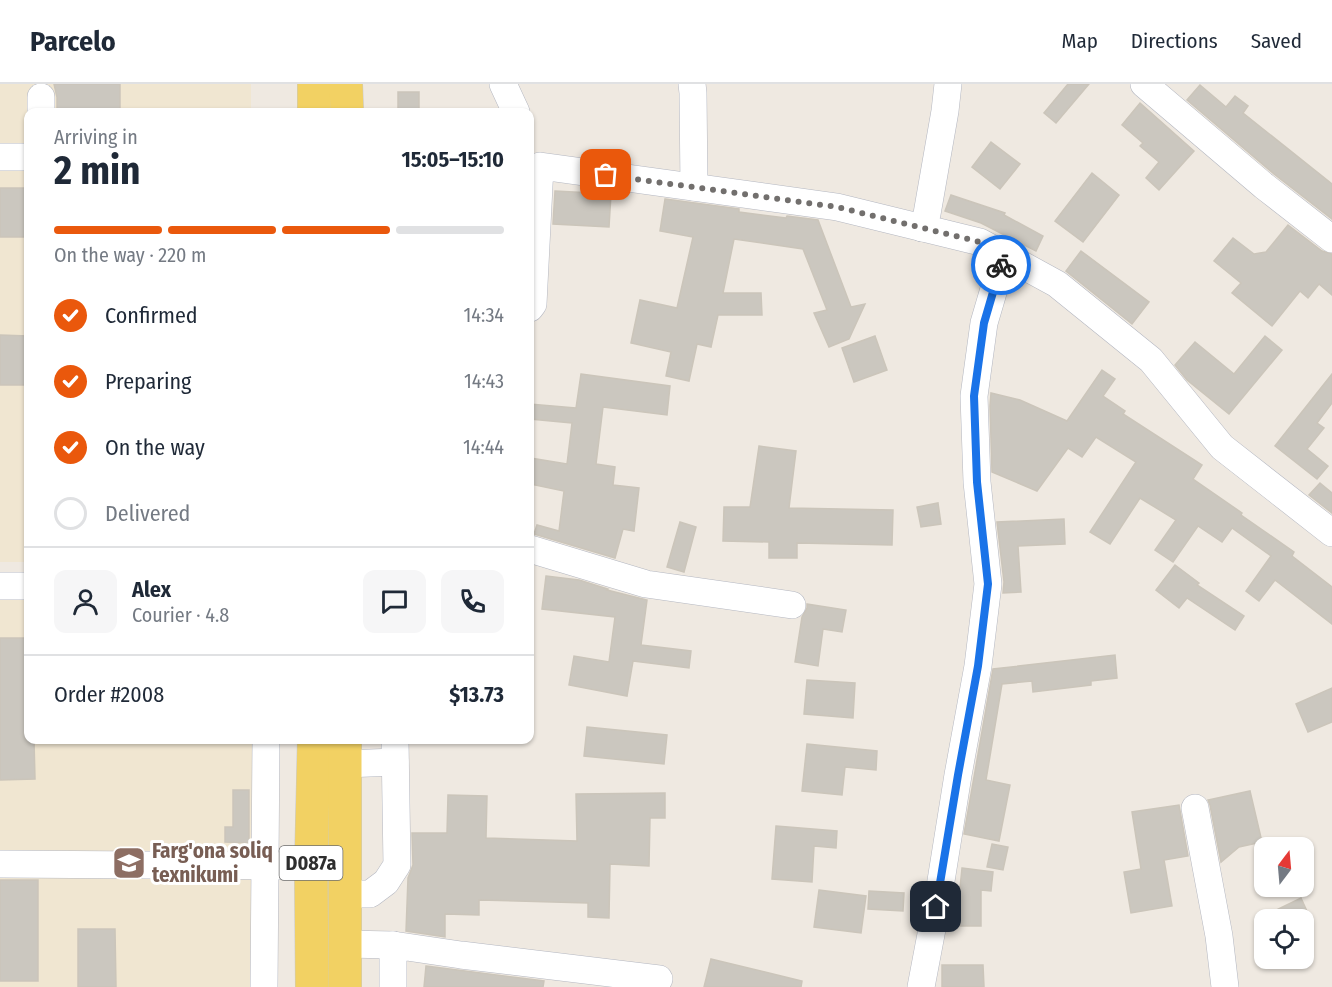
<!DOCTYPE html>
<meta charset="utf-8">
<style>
body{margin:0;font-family:"Fira Sans Condensed",sans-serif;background:#f6f6f7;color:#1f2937;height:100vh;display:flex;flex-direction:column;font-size:22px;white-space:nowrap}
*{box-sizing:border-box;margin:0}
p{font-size:20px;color:#747a83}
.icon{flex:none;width:33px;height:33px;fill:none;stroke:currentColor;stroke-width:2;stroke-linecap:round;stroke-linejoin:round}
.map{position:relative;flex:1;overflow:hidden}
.sheet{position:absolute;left:24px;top:24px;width:510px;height:636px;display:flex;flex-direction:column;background:#fff;border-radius:12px;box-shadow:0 2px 4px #0004}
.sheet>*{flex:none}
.needle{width:39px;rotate:16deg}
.controls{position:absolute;left:1254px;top:753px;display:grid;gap:12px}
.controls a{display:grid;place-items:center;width:60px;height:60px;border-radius:12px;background:#fff;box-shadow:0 2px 4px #0004;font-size:30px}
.pin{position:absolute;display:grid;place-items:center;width:51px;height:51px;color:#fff;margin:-26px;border-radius:12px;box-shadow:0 3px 9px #0006}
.courier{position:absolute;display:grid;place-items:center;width:60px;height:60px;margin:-30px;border:4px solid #1a73e8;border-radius:50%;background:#fff;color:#222;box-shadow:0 2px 8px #0007}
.headline em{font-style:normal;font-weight:700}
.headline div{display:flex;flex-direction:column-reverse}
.headline{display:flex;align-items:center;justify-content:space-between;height:102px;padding:0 30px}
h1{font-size:39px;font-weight:700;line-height:45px}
.bar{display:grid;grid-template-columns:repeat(4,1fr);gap:9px 6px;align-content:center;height:72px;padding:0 30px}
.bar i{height:8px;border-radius:4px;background:#e0e1e3}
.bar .selected{background:#ea580c}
.bar p{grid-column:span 4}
.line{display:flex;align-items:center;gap:15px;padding:0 30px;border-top:2px solid #e0e1e3}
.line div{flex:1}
.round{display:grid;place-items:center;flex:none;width:63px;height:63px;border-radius:12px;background:#f6f6f7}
ol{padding:0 30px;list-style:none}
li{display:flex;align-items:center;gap:18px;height:66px}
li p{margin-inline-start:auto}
li .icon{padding:6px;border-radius:50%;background:#ea580c;color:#fff;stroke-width:4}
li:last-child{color:#747a83}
li i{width:33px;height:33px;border:3px solid #e0e1e3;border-radius:50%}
header{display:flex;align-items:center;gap:36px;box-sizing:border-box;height:84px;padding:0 30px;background:#fff;border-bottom:2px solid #e0e1e3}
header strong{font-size:28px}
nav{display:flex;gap:33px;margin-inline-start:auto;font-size:21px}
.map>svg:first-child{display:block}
.education{fill:#f0e6d1}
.building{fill:#cbc7bf;stroke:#cbc5ba;stroke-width:1.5}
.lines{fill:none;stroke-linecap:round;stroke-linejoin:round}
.minor-casing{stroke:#b4b7c1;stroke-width:28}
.major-casing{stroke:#c9c9c9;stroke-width:34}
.minor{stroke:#fff;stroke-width:27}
.major{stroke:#f2d163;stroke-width:33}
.done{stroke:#726f6d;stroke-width:6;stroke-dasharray:0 10.8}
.route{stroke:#1a73e8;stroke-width:8}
.labels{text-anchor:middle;stroke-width:6;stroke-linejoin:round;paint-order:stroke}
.shield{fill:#fff;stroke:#6d6d6d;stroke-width:1.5}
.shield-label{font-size:20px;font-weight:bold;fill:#2e2e2e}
.education-label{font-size:21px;font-weight:bold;fill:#785e54;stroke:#fff;text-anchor:start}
</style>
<header>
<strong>Parcelo</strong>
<nav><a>Map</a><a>Directions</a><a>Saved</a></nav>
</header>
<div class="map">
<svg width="1332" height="903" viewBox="0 0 1332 903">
<rect width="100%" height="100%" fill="#efe9e1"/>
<g class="education">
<polygon points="0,0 251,0 251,28 28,28 28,478 0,478"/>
<polygon points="0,516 28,516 28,656 256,656 260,903 0,903"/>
</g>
<g class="building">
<polygon points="54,0 120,0 120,28 57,28 57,13"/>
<polygon points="1068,0 1089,0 1056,39 1044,29"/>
<polygon points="1200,1 1226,23 1235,12 1248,22 1243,29 1332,100 1332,135 1274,90 1187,16"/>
<rect x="398" y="8" width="21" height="20"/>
<polygon points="1140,19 1194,67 1159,106 1146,94 1159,78 1140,62 1143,59 1122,41"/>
<polygon points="991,58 1020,80 1000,105 972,83"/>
<polygon points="1092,89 1119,111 1083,158 1055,137"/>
<rect x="0" y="104" width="28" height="49"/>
<polygon points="555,107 611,110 609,143 553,140"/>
<polygon points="951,111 1005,129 1004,131 1043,152 1036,167 981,139 945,127"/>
<polygon points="665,115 739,125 739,128 786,134 787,132 818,136 851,223 865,220 849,255 829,263 814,229 827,226 803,165 734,155 723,209 761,209 762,231 718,231 711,263 697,260 689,297 666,292 671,268 631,259 640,216 677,224 693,153 660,147"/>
<polygon points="1288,141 1322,167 1332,170 1332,211 1319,200 1308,214 1300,207 1272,242 1232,209 1241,199 1214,177 1233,154 1254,170 1266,168"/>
<polygon points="1081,167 1149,218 1132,240 1066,187"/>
<polygon points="0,251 28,252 28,301 0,301"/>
<polygon points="875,252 887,286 854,298 842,264"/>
<polygon points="1265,252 1282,266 1229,330 1187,296 1175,281 1195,258 1234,290"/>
<polygon points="1102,286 1115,295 1103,312 1125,327 1123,330 1202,381 1193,395 1242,429 1241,431 1294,468 1292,472 1332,503 1332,540 1275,496 1259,517 1246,507 1271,472 1232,444 1222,458 1198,442 1173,478 1155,466 1176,436 1140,414 1110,460 1090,448 1136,378 1096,353 1082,373 1068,364 1037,407 992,388 990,322 991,309 1020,316 1067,337"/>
<polygon points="581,290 670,302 667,331 603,323 596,380 615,383 613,401 639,404 634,447 623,445 615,474 534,450 537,441 559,447 564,407 530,400 530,374 567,380 572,339 530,335 530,320 576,324"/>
<polygon points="1332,290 1332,319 1317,339 1324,344 1307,365 1328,382 1317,395 1275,362"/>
<polygon points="759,362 796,367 789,424 893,426 892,461 797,459 797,474 769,474 769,458 723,457 724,423 750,423"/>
<polygon points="1320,399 1332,409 1332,429 1309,411"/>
<polygon points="938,419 941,440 921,443 917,423"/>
<polygon points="1064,435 1065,460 1018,462 1021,508 1003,509 1004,498 997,438"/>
<polygon points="680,438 696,443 684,488 667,483"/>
<polygon points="1175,481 1199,499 1197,501 1244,532 1235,546 1187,514 1179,524 1156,506"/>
<polygon points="546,492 579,496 608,505 607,506 647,516 641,561 691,567 689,584 633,577 627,612 569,601 574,572 609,578 615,533 542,525"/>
<polygon points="807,520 846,526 842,548 823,545 818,582 795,578 802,533 807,524"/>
<polygon points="0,554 28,554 28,656 34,656 35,695 0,696"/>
<polygon points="1115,571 1117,594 1091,597 1091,601 1033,608 1032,597 1002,600 986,696 1010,701 999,757 964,750 993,585"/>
<polygon points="807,596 855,599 853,634 804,630"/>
<polygon points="1332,604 1332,638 1308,648 1296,620"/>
<polygon points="587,643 667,651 664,680 584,672"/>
<polygon points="807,660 877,667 876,686 845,683 842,711 802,707"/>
<polygon points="233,706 249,706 249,759 225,758 225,743 233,743"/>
<polygon points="1250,707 1262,758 1239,763 1221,778 1210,721 1208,716"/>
<polygon points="665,709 665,734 650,734 649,782 610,780 609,834 588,833 588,819 479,816 479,831 445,830 445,853 406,847 408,794 413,781 412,749 447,749 448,711 487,712 486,754 577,757 576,710"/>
<polygon points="1179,721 1188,772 1164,776 1172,822 1131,829 1124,788 1141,785 1132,728"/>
<polygon points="776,742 837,747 836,764 814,762 812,798 772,795"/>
<polygon points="992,760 1008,763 1003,786 987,783"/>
<polygon points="962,784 993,788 991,807 981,806 981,842 960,842 960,804"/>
<rect x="0" y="796" width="38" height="101"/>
<polygon points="819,806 866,812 861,849 814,843"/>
<polygon points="869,807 904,809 903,827 868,825"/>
<polygon points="1301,814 1311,836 1256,836"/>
<polygon points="78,845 115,845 116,903 78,903"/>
<polygon points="711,875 802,897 801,903 704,903"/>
<polygon points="942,881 983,881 984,903 942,903"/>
<polygon points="426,882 544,897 543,903 424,903"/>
</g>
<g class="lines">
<defs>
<g id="minor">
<polyline points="503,0 516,28"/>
<polyline points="692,0 693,9 694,103"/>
<polyline points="1144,0 1264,102 1332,155"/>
<polyline points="41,13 41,28"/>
<polyline points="0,73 28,73"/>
<polyline points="922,144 927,130 945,27 948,0"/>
<polyline points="530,224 533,220 540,82 837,123 980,158 1057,200 1151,276 1222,363 1332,449"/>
<polyline points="530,465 646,500 792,521"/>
<polyline points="0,502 28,502"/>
<polyline points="345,680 395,678"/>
<polyline points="1195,724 1219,852 1225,903"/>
<polyline points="0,780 311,782"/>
<polyline points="345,810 370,810 386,798 397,781 395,656"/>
<polyline points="345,860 393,861"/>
<polyline points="264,903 266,656"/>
<polyline points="393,903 393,861 461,871 659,895"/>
<polyline points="921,903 940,803 958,691 978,582 988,500 977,398 974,312 984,239 1004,171"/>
</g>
<g id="major">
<polyline points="314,0 314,28"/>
<polyline points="346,0 347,28"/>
<polyline points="312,903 311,782 314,656"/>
<polyline points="345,903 345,656"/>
</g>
</defs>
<use href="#minor" class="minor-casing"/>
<use href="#major" class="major-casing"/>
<use href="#minor" class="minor"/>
<use href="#major" class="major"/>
</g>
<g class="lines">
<polyline class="done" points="606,91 837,123 980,158 1004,171 1001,181"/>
<polyline class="route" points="936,823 958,691 978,582 988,500 977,398 974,312 984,239 1001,181"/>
</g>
<defs>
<symbol id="university-square" viewBox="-11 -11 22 22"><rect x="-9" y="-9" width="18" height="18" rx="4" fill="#8d6e63" stroke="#fff"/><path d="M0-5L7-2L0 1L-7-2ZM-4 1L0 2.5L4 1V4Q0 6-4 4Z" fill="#fff"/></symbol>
</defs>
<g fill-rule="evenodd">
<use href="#university-square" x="110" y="760" width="38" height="38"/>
</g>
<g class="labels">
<rect class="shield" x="279.5" y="762" width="63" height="34" rx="4.5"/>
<g class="shield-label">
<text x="311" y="786">D087a</text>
</g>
<g class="education-label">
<text x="152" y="774">Farg'ona soliq<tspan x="152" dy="24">texnikumi</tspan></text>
</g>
</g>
</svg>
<div class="controls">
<a><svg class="needle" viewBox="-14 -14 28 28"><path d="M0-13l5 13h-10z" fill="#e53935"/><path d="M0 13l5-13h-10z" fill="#747a83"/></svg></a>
<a><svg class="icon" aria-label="locate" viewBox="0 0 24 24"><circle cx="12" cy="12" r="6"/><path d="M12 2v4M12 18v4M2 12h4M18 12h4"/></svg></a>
</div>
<div class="pin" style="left:606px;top:91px;background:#ea580c"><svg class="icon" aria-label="bag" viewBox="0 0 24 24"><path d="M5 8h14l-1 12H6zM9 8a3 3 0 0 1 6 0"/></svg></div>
<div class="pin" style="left:936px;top:823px;background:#1f2937"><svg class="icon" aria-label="home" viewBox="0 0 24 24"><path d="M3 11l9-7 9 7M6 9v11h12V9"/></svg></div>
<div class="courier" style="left:1001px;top:181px"><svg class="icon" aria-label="bike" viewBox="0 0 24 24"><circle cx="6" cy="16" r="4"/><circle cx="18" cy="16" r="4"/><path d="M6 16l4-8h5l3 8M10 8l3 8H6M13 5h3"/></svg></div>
<section class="sheet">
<div class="headline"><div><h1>2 min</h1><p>Arriving in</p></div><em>15:05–15:10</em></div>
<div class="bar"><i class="selected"></i><i class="selected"></i><i class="selected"></i><i></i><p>On the way · 220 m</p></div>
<ol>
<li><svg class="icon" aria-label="check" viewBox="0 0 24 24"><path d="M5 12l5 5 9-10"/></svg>Confirmed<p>14:34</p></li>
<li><svg class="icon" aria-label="check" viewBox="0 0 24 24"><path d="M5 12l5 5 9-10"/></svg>Preparing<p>14:43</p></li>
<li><svg class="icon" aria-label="check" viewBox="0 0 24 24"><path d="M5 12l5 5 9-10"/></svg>On the way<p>14:44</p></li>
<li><i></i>Delivered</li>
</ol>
<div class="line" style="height:108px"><a class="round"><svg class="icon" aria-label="person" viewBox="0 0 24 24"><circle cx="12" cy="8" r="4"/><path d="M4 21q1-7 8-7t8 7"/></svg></a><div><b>Alex</b><p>Courier · 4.8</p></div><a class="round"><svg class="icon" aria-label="chat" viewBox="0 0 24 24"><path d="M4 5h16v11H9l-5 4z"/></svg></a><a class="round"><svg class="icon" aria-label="phone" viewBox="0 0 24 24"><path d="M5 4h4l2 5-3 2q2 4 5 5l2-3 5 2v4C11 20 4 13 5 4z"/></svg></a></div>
<div class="line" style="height:78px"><div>Order #2008</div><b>$13.73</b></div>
</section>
</div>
